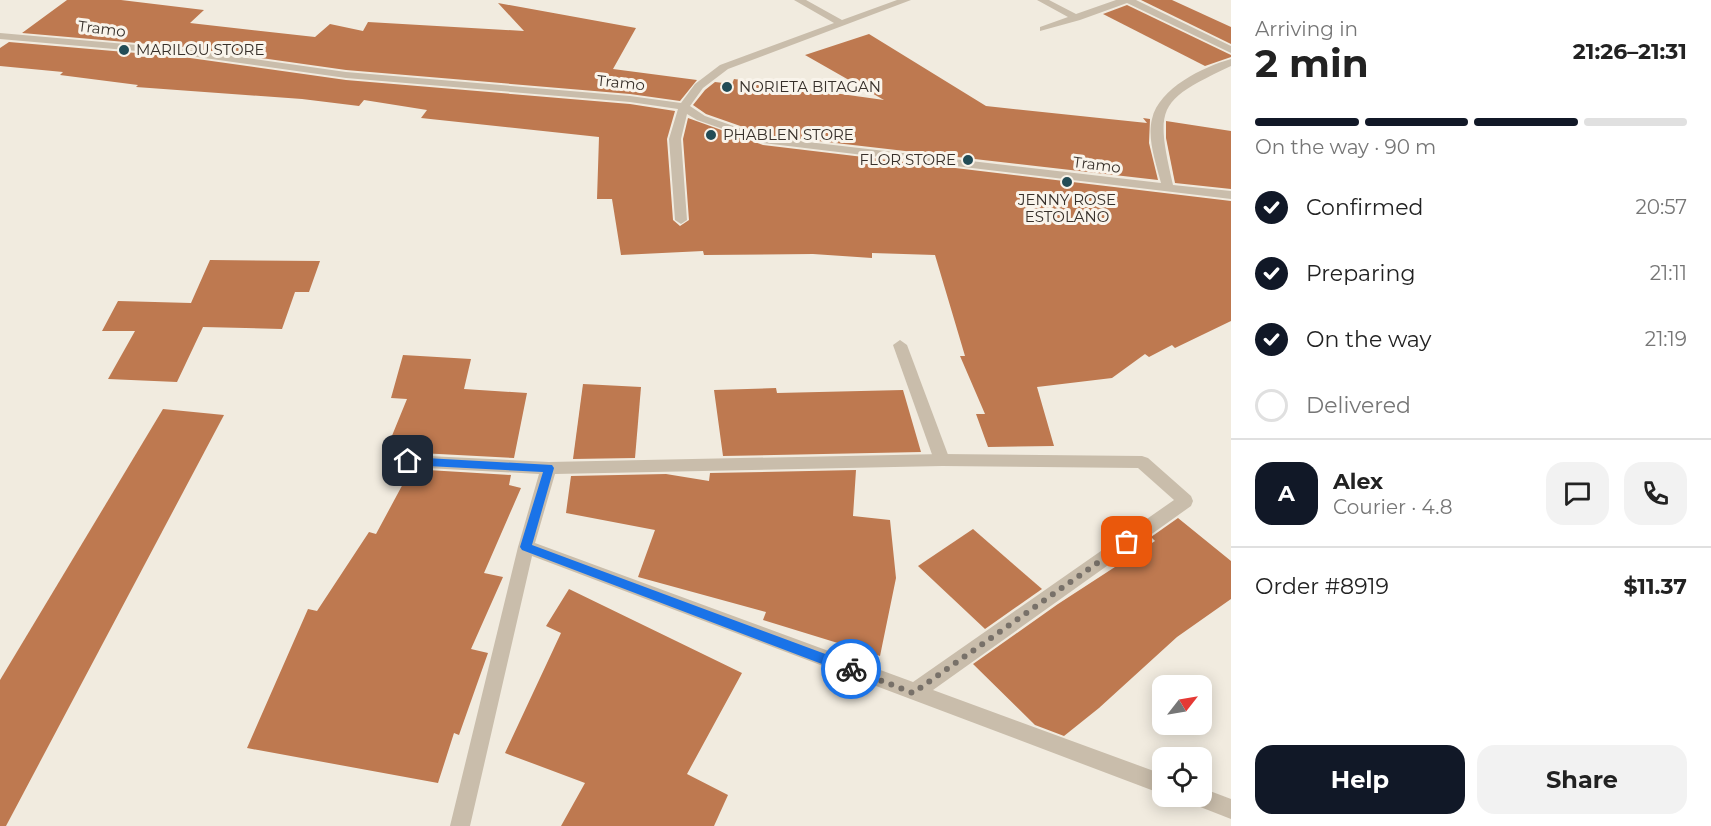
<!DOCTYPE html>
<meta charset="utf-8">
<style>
body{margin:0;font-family:Montserrat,sans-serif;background:#f2f2f2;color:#222;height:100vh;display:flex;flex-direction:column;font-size:22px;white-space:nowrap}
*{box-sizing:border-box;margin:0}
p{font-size:20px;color:#767676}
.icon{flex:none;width:33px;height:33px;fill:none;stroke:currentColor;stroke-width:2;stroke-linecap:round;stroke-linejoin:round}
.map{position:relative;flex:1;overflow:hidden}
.panel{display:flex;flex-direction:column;background:#fff;width:480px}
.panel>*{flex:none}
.needle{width:39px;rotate:59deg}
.controls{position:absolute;left:1152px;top:675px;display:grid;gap:12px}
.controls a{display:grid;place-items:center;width:60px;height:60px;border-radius:12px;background:#fff;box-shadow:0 3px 15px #0003;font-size:30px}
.pin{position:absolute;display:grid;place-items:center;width:51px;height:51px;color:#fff;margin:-26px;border-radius:12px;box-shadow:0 3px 9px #0006}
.courier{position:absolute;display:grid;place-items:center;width:60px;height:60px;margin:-30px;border:4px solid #1a73e8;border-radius:50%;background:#fff;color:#222;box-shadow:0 2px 8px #0007}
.head em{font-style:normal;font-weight:700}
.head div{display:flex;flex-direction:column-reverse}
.head{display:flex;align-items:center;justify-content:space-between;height:102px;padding:0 24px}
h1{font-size:39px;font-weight:700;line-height:45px}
.bar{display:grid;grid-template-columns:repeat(4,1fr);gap:9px 6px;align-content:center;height:72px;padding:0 24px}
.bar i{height:8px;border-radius:4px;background:#e0e0e0}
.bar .on{background:#111827}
.bar p{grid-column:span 4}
.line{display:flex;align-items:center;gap:15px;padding:0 24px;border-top:2px solid #e0e0e0}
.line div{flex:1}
.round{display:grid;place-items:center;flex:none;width:63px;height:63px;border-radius:18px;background:#f2f2f2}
ol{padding:0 24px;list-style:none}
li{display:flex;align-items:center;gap:18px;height:66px}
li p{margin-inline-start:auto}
li .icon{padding:6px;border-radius:50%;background:#111827;color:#fff;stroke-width:4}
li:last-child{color:#767676}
li i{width:33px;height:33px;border:3px solid #e0e0e0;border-radius:50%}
.cta{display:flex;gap:12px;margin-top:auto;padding:12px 24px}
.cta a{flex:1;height:69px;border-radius:18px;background:#111827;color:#fff;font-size:24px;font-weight:700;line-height:69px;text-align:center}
.cta a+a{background:#f2f2f2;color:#222}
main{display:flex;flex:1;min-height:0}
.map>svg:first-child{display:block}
.building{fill:#be7950}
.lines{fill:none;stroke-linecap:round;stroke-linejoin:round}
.service{fill:#c9bdab;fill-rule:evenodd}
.minor{fill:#c9bdab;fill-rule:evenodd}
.route{fill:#1a73e8}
.done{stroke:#787169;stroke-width:6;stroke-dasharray:0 10.8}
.poi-dot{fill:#224c56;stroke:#f9f4eb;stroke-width:2}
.labels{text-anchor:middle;stroke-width:6;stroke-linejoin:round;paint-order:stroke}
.far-street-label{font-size:15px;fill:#37302a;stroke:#f9f4eb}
.far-poi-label{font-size:15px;fill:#37302a;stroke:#f9f4eb;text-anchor:start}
</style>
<main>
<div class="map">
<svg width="1231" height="826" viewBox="0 0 1231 826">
<rect width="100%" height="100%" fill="#f1ebdf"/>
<g class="building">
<polygon points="67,0 121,0 204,10 190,23 315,37 330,24 363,31 368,22 524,31 498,3 636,28 613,69 697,80 680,101 630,94 346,70 183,47 22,33"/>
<polygon points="1141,0 1172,0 1231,27 1231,44"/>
<polygon points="1127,5 1231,55 1231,57 1205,66 1103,14"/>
<polygon points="869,34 986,106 1147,123 1143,118 1150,119 1149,143 1158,180 766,135 706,114 693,105 705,90 715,82 732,84 734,79 884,100 805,55"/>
<polygon points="9,42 183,57 346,80 630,104 675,111 667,139 673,220 680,226 689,220 683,139 688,118 763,145 1231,201 1231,321 1175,348 1172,345 1149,357 1145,354 1112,378 1037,387 1054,446 988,447 976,414 985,414 960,356 965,356 935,255 872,253 872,258 813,254 704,255 703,251 621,255 612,199 597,199 599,137 421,118 427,110 364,100 359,106 302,99 136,87 138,85 60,75 63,72 0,66 0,48"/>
<polygon points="1166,121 1231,131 1231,189 1175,183 1166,138"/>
<polygon points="210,260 320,261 309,292 295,292 282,329 203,327 177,382 108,379 135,331 102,331 118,301 191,303"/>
<polygon points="403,355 471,359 464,389 527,393 514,458 420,453 424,447 389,443 407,399 391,398"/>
<polygon points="583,384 641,387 635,458 573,459"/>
<polygon points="776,388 777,393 903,390 921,452 723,456 714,390"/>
<polygon points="163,409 224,415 6,826 0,826 0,680"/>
<polygon points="411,469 511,475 509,485 521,488 484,573 503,577 471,649 488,653 459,735 454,733 438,783 247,748 308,609 317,611 369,532 376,534"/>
<polygon points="856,470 853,516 890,520 896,578 880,656 763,620 766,612 638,577 655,530 566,513 571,476 666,474 709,481 710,473"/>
<polygon points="1178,518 1231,561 1231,599 1177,637 1099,708 1064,736 1035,725 973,664 1058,604 1155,541 1151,537"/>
<polygon points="973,529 1042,589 985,629 918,566"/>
<polygon points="569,589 742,673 687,774 728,795 714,826 561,826 585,783 505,753 561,633 546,626"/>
</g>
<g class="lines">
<polygon class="service" points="900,340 907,345 950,460 948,464 936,464 934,460 893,345"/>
<g class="minor">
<path d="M794,0h12l36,20 55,-20h14l-183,69 -25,19 -13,18 15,10 60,21 396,46c-5,-20 -14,-44 -9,-64 7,-31 51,-52 79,-60v7c-74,35 -76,40 -58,119l58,6v8l-468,-56 -66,-23 -10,-6 -6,25 6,81 -6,4 -6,-4 -6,-81 9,-30 -48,-7 -284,-24 -163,-23 -183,-16v-6l183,16 163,23 284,24 51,7 14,-19 25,-19 114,-42z"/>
<polygon points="1037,0 1049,0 1076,14 1116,0 1136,0 1231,46 1231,53 1127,3 1080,20 1040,31 1040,27 1068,17"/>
<path d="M942,454l200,2 6,2 43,38 2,5 -2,5 -258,184 229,84v20l-630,-238 -62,270h-20l68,-279 21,-73 -131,-7 -6,-2 -2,-4 2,-4 6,-2 141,7zM942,466l196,2 36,32 -261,182 -378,-139 20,-69z"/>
<polygon points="1202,788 1231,799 1231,819 1190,803 1187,796 1202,796"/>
</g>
</g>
<polygon class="route" points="408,457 552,465 554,468 532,545 855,665 855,673 851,675 522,550 520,547 543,472 408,465 403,461"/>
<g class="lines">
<polyline class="done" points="851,669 913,693 1127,542"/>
</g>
<g class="poi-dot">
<circle cx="124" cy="50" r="6"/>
<circle cx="727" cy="87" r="6"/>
<circle cx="711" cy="135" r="6"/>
<circle cx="968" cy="160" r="6"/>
<circle cx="1067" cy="182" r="6"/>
</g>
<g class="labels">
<g class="far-street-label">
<text transform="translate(102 29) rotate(7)" y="5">Tramo</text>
<text transform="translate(621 83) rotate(6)" y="5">Tramo</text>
<text transform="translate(1097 165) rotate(7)" y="5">Tramo</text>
</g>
<g class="far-poi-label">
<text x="136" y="55">MARILOU STORE</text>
<text x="739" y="92">NORIETA BITAGAN</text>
<text x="723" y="140">PHABLEN STORE</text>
<text x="956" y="165" text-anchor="end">FLOR STORE</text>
<text x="1067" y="205" text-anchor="middle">JENNY ROSE<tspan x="1067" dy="17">ESTOLANO</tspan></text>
</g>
</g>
</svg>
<div class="controls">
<a><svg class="needle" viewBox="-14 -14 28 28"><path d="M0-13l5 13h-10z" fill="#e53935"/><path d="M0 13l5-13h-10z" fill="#767676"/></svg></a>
<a><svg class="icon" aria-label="locate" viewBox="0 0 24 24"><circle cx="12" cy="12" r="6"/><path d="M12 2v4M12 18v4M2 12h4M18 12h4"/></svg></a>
</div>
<div class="pin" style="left:1127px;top:542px;background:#ea580c"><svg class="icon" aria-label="bag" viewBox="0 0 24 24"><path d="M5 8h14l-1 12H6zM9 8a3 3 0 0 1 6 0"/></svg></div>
<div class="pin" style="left:408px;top:461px;background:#1f2937"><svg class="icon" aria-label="home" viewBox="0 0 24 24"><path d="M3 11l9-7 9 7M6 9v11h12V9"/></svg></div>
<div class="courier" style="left:851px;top:669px"><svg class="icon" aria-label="bike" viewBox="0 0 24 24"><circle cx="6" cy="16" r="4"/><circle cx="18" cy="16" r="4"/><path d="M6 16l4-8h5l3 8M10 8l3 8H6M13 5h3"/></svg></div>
</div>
<section class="panel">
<div class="head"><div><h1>2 min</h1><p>Arriving in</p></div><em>21:26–21:31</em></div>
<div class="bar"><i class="on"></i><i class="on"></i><i class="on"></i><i></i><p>On the way · 90 m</p></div>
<ol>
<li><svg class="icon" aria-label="check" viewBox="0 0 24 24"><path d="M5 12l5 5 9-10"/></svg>Confirmed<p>20:57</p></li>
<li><svg class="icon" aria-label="check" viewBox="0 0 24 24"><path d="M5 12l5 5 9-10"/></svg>Preparing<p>21:11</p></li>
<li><svg class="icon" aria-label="check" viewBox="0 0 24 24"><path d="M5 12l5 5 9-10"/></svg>On the way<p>21:19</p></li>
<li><i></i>Delivered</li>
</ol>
<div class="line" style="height:108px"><b class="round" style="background:#111827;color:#fff">A</b><div><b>Alex</b><p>Courier · 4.8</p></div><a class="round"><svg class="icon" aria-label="chat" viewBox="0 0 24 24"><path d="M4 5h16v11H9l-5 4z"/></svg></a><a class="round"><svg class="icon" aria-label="phone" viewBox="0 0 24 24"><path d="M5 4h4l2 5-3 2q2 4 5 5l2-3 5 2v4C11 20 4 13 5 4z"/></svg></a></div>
<div class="line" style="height:78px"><div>Order #8919</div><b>$11.37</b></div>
<div class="cta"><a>Help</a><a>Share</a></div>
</section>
</main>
